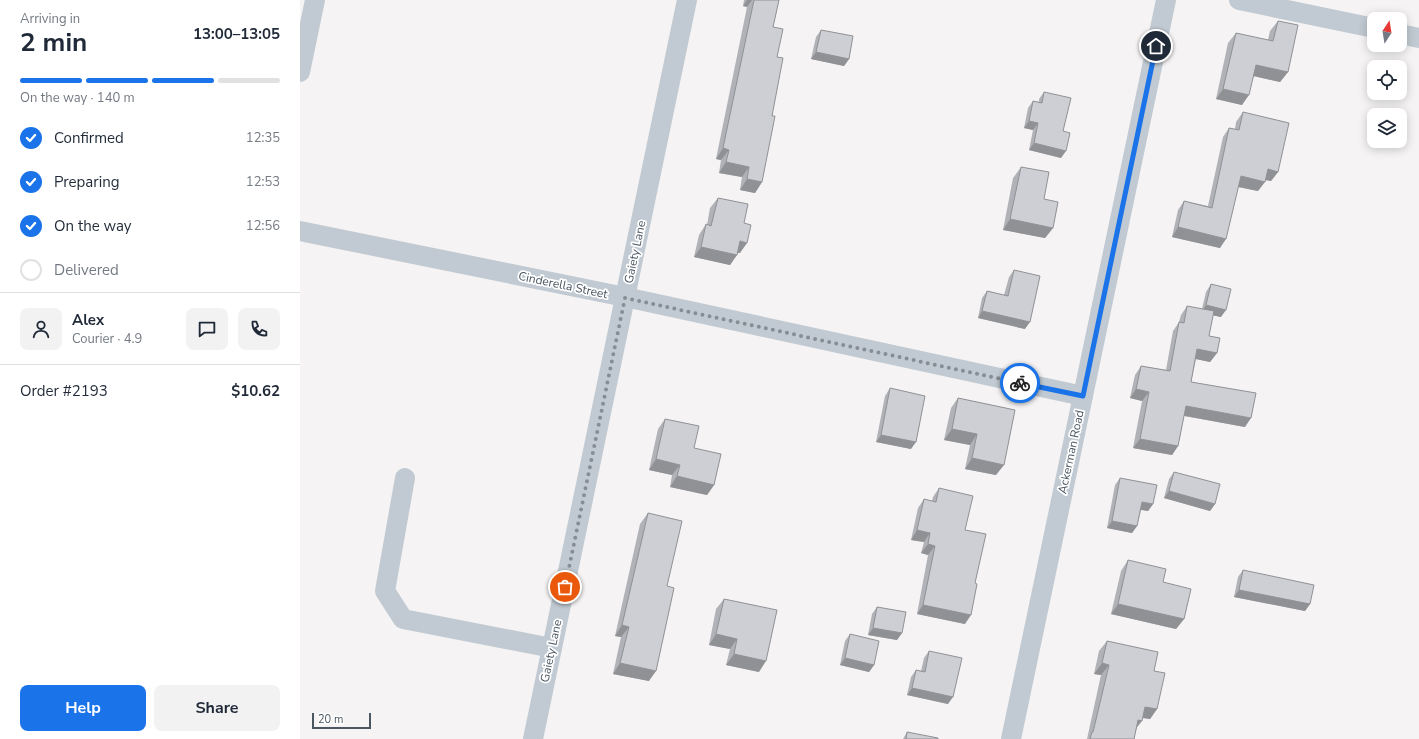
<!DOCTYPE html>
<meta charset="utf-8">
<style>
body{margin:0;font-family:"Nunito Sans",sans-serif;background:#f2f2f3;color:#1f2937;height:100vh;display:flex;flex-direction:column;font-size:15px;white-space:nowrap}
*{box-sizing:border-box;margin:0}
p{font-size:13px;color:#747a83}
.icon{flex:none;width:22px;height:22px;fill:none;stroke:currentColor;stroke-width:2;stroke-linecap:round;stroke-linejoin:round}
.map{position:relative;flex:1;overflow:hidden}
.panel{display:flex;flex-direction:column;background:#fff;width:300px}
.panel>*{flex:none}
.needle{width:26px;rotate:12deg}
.tools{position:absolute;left:1067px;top:12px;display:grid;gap:8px}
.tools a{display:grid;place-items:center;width:40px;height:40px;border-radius:8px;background:#fff;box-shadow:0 2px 10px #0003;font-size:20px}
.scale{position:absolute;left:12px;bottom:10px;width:59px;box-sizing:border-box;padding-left:4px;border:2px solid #4a5661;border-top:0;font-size:11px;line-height:14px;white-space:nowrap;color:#4a5661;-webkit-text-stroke:3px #fff;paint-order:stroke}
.pin{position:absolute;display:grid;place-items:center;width:34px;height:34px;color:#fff;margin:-17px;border:2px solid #fff;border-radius:50%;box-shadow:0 1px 4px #0007}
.courier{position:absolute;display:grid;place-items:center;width:40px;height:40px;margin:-20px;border:3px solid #1a73e8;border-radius:50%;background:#fff;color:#222;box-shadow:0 1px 5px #0007}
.overview em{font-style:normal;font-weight:700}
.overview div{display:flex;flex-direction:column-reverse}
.overview{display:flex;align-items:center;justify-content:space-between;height:68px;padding:0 20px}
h1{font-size:26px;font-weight:700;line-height:30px}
.bar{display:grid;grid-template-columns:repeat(4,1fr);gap:6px 4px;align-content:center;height:48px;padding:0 20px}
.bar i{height:5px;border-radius:3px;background:#e0e1e3}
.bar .selected{background:#1a73e8}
.bar p{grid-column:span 4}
.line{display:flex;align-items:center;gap:10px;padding:0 20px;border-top:1px solid #e0e1e3}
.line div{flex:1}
.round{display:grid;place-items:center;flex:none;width:42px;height:42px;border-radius:8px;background:#f2f2f3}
ol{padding:0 20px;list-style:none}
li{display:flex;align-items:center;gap:12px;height:44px}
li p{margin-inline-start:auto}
li .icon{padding:4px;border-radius:50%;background:#1a73e8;color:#fff;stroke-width:4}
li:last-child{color:#747a83}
li i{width:22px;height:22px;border:2px solid #e0e1e3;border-radius:50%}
.action{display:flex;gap:8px;margin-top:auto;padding:8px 20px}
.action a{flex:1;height:46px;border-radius:8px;background:#1a73e8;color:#fff;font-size:16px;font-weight:700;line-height:46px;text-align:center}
.action a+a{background:#f2f2f3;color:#1f2937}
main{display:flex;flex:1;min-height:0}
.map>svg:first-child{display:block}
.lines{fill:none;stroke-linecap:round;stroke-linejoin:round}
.minor{stroke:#c1cad2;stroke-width:20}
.wall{fill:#b0b2b7}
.shaded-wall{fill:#909195}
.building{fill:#cdcfd5;stroke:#909195}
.done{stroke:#868d94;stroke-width:4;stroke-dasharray:0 7.2}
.route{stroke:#1a73e8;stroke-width:5}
.labels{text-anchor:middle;stroke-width:3.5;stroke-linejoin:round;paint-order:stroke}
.street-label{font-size:12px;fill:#4a5661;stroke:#fff}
</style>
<main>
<section class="panel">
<div class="overview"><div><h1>2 min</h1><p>Arriving in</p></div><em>13:00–13:05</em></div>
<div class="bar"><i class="selected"></i><i class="selected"></i><i class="selected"></i><i></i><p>On the way · 140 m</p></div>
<ol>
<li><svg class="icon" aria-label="check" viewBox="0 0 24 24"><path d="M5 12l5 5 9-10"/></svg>Confirmed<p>12:35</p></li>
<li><svg class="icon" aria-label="check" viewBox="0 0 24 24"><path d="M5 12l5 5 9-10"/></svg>Preparing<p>12:53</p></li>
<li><svg class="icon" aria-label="check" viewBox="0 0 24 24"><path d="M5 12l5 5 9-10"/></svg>On the way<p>12:56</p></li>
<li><i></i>Delivered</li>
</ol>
<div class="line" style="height:72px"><a class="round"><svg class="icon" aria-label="person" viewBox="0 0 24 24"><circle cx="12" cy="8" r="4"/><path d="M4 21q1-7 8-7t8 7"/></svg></a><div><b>Alex</b><p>Courier · 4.9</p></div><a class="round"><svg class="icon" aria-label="chat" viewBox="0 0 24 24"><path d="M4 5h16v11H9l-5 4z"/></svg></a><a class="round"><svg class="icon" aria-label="phone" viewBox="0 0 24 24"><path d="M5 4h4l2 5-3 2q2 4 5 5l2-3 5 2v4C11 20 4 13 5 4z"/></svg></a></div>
<div class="line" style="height:52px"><div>Order #2193</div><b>$10.62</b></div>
<div class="action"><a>Help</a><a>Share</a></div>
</section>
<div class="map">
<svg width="1119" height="739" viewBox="0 0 1119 739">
<rect width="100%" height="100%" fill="#f5f3f3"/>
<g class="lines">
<g class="minor">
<polyline points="939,0 1074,28"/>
<polyline points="1100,34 1119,38"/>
<polyline points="0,72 15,0"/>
<polyline points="0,231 325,297 783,396"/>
<polyline points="105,478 85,591 103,619 252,648"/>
<polyline points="233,739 387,0"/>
<polyline points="711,739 866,0"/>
</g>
</g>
<g class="wall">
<polygon points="444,0 479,0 473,27 477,57 472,116 462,182 455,193 440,190 442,177 419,173 421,160 416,159 447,7 443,6"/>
<polygon points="978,21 988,72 980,82 954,76 942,105 916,99 928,43 936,33 968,40 970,31"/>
<polygon points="521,30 549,59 544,66 511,59 516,37"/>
<polygon points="744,92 763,131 761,158 729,150 733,130 724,128 728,108 733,101 739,102 739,99"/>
<polygon points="943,112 978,172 971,181 965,180 958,191 938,187 920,248 872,237 878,210 884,201 908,206 923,137 929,128 935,129 936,122"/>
<polygon points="721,167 744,199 753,228 745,238 703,230 713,178"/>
<polygon points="418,198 444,223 440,253 438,253 430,265 394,257 399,235 406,224 407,225 410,208"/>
<polygon points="714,270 725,329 678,318 682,298 687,291 704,295 709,277"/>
<polygon points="911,284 921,317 913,315 909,336 917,353 910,362 896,359 891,382 945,427 884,416 878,446 872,455 833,448 842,401 830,398 835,375 841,366 866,370 873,331 879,322 881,315 887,306 902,309 906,292"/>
<polygon points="590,388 611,449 576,442 585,396"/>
<polygon points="658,398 715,410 696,475 665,469 670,445 644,440 651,408"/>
<polygon points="365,419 394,448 414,485 407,495 370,487 372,475 349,470 358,429"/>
<polygon points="874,472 915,504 910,511 864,498 869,479"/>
<polygon points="820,478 853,504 848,511 841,510 837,526 832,533 807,528 815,485"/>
<polygon points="639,488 665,530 665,624 617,614 628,555 621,553 624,542 611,540 618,508 624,499 632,501 633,497"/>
<polygon points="348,513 367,586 349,681 313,674 321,637 315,636 340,524"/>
<polygon points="828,560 863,582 884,619 876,629 811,614 821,571"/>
<polygon points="943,570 1010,604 1005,611 934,597 938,577"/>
<polygon points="424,599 459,672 426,665 430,649 409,645 416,609"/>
<polygon points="577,607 602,633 597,640 568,635 572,614"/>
<polygon points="550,634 574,665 569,672 540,665 545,641"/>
<polygon points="807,641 854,671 857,709 850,719 842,718 837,727 834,739 787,739 801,675 794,674 799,651"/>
<polygon points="629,651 648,704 607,695 611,677 616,670 621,671 624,658"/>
<polygon points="607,732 638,739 603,739"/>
</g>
<g class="shaded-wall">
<polygon points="447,0 452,0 447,7 443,6"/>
<polygon points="516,52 549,59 544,66 511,59"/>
<polygon points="956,65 988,72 980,82 949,75"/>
<polygon points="923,89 949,95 942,105 916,99"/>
<polygon points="729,121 738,123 733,130 724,128"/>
<polygon points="734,143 766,151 761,158 729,150"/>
<polygon points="423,148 429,150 421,160 416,159"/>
<polygon points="426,162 449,167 442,177 419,173"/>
<polygon points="968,169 978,172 971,181 961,179"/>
<polygon points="941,176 965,182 958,191 934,186"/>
<polygon points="447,179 462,182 455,193 440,190"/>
<polygon points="710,219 753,228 745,238 703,230"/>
<polygon points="878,227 926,239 920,248 872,237"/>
<polygon points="440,241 447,243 440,253 433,252"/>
<polygon points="401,247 437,255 430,265 394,257"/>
<polygon points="906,305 926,310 921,317 901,313"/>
<polygon points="682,311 730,322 725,329 678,318"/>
<polygon points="897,349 917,353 910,362 891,358"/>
<polygon points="836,389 849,392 842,401 830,398"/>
<polygon points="886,406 951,418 945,427 880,415"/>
<polygon points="652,429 677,434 670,445 644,440"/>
<polygon points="581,435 616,442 611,449 576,442"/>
<polygon points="840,439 878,446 872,455 833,448"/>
<polygon points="672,458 704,465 696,475 665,469"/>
<polygon points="356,459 380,465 372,475 349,470"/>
<polygon points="377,476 414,485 407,495 370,487"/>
<polygon points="869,491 915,504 910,511 864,498"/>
<polygon points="842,502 853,504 848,511 837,509"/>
<polygon points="812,521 837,526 832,533 807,528"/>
<polygon points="617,530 630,533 624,542 611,540"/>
<polygon points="628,544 635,546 628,555 621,553"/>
<polygon points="939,590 1010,604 1005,611 934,597"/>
<polygon points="818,604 884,619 876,629 811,614"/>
<polygon points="623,605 671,615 665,624 617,614"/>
<polygon points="322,625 329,627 321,637 315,636"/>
<polygon points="573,628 602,633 597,640 568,635"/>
<polygon points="416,634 437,639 430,649 409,645"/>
<polygon points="434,654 466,661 459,672 426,665"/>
<polygon points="545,658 574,665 569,672 540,665"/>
<polygon points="320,663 356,671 349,681 313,674"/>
<polygon points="802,663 809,665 801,675 794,674"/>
<polygon points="612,688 653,697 648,704 607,695"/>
<polygon points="845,707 857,709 850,719 838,717"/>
<polygon points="838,720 842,721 834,731"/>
</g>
<g class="building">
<polygon points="454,0 479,0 473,27 483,29 477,57 483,58 472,116 475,116 462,182 447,179 449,167 426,162 429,150 423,148"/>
<polygon points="978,21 998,25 988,72 956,65 949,95 923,89 936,33 973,41"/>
<polygon points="521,30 553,36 549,59 516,52"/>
<polygon points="744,92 771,98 763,131 770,133 766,151 734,143 738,123 729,121 733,101 742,103"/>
<polygon points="943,112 989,123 978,172 968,169 965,182 941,176 926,239 878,227 884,201 912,208 929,128 939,130"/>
<polygon points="721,167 749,172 744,199 758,202 753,228 710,219"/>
<polygon points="418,198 448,204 444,223 451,225 447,243 440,241 437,255 401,247 406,224 411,226"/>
<polygon points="714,270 740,276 730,322 682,311 687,291 708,296"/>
<polygon points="911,284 931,289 926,310 906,305"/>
<polygon points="887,306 914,311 909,336 920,338 917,353 897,349 891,382 956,393 951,418 886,406 878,446 840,439 849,392 836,389 841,366 870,371 879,322 884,323"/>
<polygon points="590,388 625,396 616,442 581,435"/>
<polygon points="658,398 715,410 704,465 672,458 677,434 652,429"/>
<polygon points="365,419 399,426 394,448 421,454 414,485 377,476 380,465 356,459"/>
<polygon points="874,472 920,484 915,504 869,491"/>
<polygon points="820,478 857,485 853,504 842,502 837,526 812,521"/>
<polygon points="639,488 673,496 665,530 686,534 675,583 677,584 671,615 623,605 635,546 628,544 630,533 617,530 624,499 636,502"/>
<polygon points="348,513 382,521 367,586 374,588 356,671 320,663 329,627 322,625"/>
<polygon points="828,560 866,569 863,582 891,589 884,619 818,604"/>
<polygon points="943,570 1014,585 1010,604 939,590"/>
<polygon points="424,599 477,610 466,661 434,654 437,639 416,634"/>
<polygon points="577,607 606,612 602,633 573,628"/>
<polygon points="550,634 579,641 574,665 545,658"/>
<polygon points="807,641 858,652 854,671 865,673 857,709 845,707 842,721 838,720 834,739 790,739 792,732 793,732 809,665 802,663"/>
<polygon points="629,651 662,658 653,697 612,688 616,670 625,672"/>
<polygon points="607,732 638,738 638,739 606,739"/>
</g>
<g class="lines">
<polyline class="done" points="265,587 325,298 720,383"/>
<polyline class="route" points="720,383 783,396 856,46"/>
</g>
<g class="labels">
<g class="street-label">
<text transform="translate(335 252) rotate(-78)" y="4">Gaiety Lane</text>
<text transform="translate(263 285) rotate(12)" y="4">Cinderella Street</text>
<text transform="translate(771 452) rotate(-78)" y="4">Ackerman Road</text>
<text transform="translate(251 651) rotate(-78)" y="4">Gaiety Lane</text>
</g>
</g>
</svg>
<div class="tools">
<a><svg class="needle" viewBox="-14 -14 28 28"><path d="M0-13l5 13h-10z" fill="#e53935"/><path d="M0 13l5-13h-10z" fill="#747a83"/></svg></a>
<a><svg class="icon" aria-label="locate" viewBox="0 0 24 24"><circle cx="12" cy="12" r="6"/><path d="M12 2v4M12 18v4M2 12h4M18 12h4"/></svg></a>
<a><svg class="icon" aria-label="layers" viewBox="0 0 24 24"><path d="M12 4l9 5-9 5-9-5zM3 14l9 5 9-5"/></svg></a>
</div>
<div class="scale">20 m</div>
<div class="pin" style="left:265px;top:587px;background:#ea580c"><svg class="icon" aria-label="bag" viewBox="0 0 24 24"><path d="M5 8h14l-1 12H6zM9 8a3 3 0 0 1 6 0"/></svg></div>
<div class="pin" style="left:856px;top:46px;background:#1f2937"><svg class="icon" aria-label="home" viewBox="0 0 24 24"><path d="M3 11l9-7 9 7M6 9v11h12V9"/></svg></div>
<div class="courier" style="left:720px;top:383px"><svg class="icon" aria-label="bike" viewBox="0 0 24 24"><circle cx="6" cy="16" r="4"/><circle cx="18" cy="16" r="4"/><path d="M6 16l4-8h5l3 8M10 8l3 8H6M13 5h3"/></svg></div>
</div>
</main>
